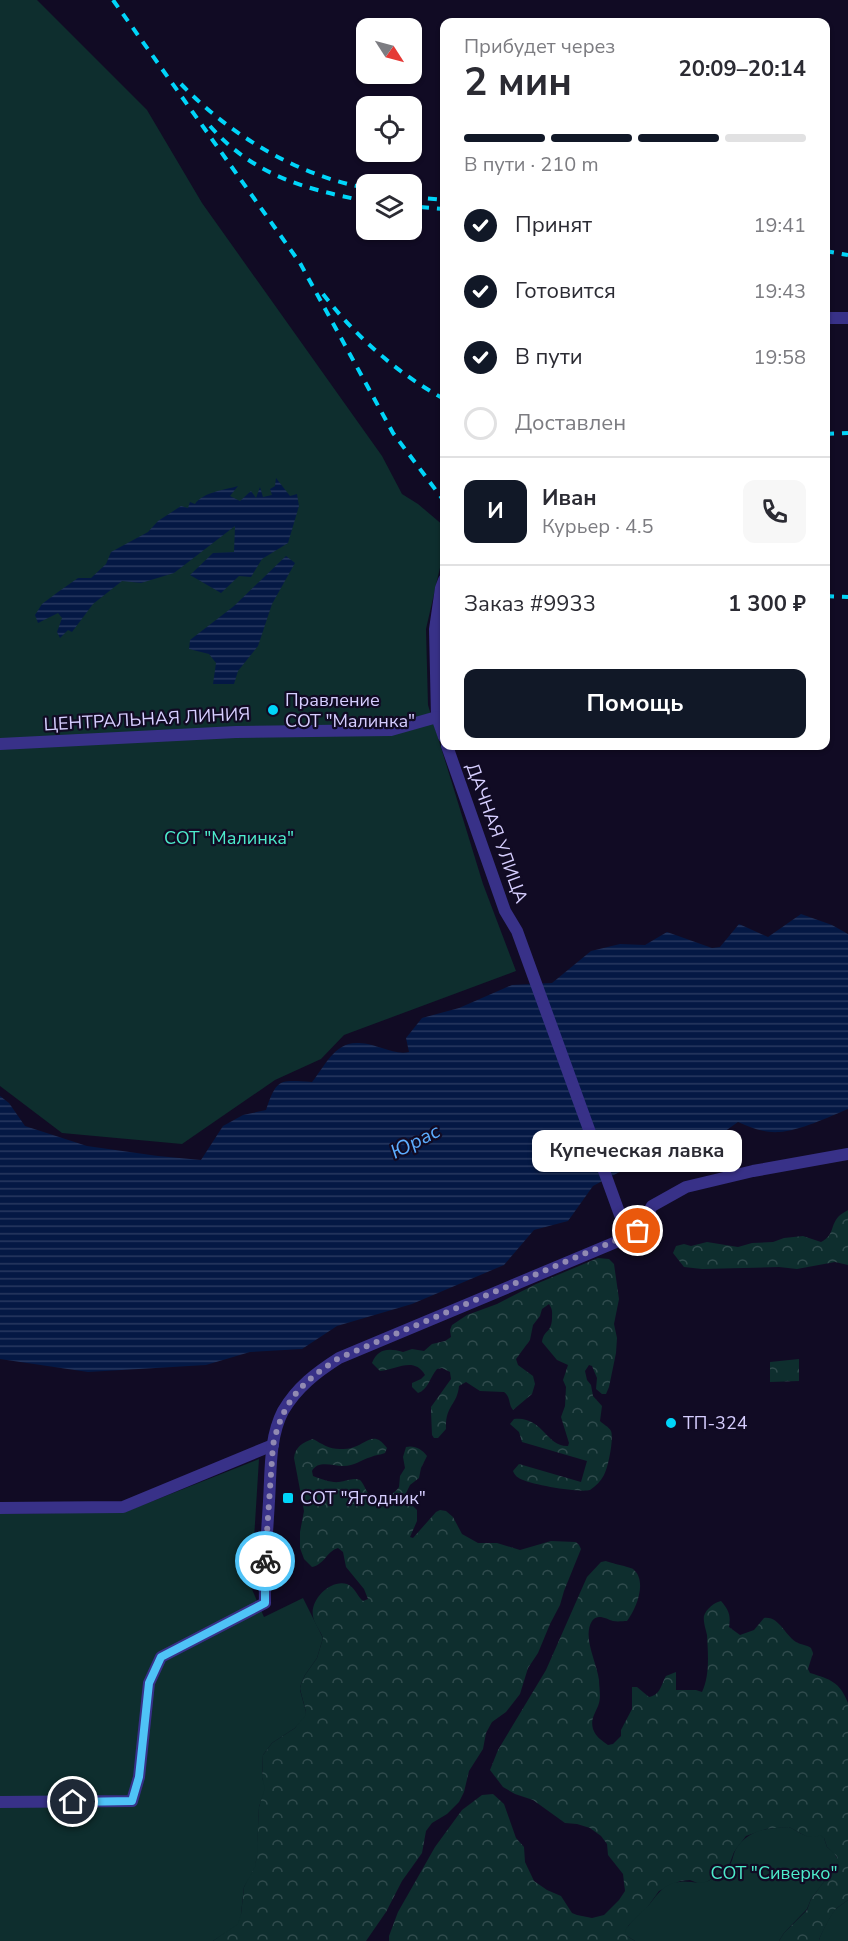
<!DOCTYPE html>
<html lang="ru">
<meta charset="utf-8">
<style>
body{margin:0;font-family:"Nunito Sans",sans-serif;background:#f7f7f7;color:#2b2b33;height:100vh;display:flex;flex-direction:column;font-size:22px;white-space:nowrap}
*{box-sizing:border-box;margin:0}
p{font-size:20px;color:#7c7c81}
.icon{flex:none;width:33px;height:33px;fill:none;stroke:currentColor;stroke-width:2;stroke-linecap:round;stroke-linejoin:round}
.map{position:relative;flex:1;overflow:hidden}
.panel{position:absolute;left:440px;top:18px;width:390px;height:732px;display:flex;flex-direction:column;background:#fff;border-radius:12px;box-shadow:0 2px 4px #0004}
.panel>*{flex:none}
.needle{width:39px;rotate:126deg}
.controls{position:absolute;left:356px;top:18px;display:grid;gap:12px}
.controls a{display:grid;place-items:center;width:66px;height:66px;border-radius:12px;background:#fff;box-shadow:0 2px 4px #0004;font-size:30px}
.pin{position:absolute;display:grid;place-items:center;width:51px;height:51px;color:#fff;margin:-26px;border:3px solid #fff;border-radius:50%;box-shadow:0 2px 6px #0007}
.courier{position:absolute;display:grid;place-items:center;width:60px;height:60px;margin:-30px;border:4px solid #4fc3f7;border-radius:50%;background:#fff;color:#222;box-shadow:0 2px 8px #0007}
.bubble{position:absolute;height:42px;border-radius:12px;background:#fff;box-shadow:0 2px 4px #0004;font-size:20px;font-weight:700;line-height:42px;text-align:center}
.summary em{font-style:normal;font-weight:700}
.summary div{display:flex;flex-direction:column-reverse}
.summary{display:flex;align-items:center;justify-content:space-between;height:102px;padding:0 24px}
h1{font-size:39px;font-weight:700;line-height:45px}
.bar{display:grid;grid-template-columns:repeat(4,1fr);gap:9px 6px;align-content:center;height:72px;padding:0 24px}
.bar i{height:8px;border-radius:4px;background:#e1e1e2}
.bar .active{background:#111827}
.bar p{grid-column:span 4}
.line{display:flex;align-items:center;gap:15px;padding:0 24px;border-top:2px solid #e1e1e2}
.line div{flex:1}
.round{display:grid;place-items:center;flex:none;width:63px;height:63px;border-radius:12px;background:#f7f7f7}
ol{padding:0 24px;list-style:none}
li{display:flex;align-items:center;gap:18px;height:66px}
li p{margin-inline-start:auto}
li .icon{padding:6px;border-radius:50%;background:#111827;color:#fff;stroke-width:4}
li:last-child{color:#7c7c81}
li i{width:33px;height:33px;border:3px solid #e1e1e2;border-radius:50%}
.action{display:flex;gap:12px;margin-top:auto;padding:12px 24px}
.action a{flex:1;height:69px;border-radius:12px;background:#111827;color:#fff;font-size:24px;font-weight:700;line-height:69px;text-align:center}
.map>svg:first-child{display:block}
.forest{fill:url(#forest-crowns)}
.garden{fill:#0e2e2e}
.water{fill:url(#water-rules)}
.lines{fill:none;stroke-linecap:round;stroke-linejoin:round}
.minor{stroke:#383188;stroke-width:12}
.rail{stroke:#00d5f9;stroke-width:4;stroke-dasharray:9 8;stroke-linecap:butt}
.done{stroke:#918ab2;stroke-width:6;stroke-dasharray:0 10.8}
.route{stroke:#4fc3f7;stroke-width:8}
.poi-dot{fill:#00d5f9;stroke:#110b24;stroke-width:2}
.labels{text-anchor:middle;stroke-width:4.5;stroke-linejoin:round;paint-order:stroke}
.poi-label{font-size:18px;fill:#d6ceff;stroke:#110b24;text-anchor:start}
.street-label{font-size:18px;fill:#d6ceff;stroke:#110b24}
.park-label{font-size:18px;fill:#4deccb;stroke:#110b24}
.water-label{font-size:20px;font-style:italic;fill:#5cadff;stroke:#110b24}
</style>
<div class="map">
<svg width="848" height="1941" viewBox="0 0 848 1941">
<defs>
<pattern id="forest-crowns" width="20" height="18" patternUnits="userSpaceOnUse" patternTransform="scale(1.5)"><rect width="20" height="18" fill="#0e2e2e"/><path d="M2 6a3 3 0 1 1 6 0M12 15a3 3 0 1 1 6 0" fill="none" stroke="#304b4d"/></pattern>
<pattern id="water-rules" width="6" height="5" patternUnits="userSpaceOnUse" patternTransform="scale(1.5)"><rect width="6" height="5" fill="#041844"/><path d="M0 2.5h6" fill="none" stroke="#283860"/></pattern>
</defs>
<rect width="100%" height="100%" fill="#110b24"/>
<g class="forest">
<path d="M848,1210v55l-13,-3 -38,7 -18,-2 -77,2 -18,-2 -11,-14 3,-7 8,-2 7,2 16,-4 31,5 14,-4 21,-1 11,-4 19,-2 18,6c14,-7 9,-17 18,-26 2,-2 6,-4 9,-6z"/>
<path d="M598,1258l11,1 5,5 5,35 -5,25 3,14 -1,15 -7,34 -3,7h-4l-6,-5 1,-11 -5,-12 -3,-1 -4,6 2,9 4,5 2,11 9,10 -2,15c3,3 9,6 11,10 3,8 -3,37 -7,44 -3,6 -8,11 -14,15 -10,3 -56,-5 -67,-10 -5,-2 -8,-4 -10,-9l6,-7 62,18 6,-21 -65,-19 -3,-10 -9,-8 4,-5c29,-3 32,28 54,27l1,-3 -8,-26 4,-11 1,-19 -3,-7 5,-15 -11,-5 -15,-18c2,-13 9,-8 10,-23 0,-7 1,-9 -3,-15l-7,5 -2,7 -7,9 -3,15 -14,19 2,6 15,11 2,8 -3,10 -19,16c-5,-6 -2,-13 -9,-18l-24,-1 -14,-9 -7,4c-2,20 -14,19 -13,43l-8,9h-4l-2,-3 -1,-24v-4l20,-28 -1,-7 -8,-4 -5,1c-7,8 -9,21 -19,24l-6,-6v-4l9,-4 4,-4c-11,-19 -29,-5 -45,-4l-8,-8c6,-15 17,-15 31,-11l9,-3 12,2 8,-7 13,-3 6,-4 -1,-7 2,-5 15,-10 30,-11 39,-20z"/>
<polygon points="799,1359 799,1381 770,1382 770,1362"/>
<path d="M313,1439c9,5 16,10 27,10 4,0 10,0 14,-2 13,-4 20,-17 33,1l-2,5c-5,2 -10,2 -14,4 -11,3 -16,9 -28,9 -11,0 -25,-6 -31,5l1,5c7,3 19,7 26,6 8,-1 13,-5 21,-2 4,4 5,9 8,13 9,12 25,3 31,-6l1,-11 5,-8 -2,-11 3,-10c8,-2 16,2 21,9l-6,12 -2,10 -9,7 -5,10 1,4 11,11v11l-7,16 3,1 23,-26 4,-2 6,1 7,6 9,17 16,9h19l23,7 31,-9 25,1 3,3 2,4 -17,42 -4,14 -10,19 -12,29 -10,15 -8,26 -14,18 -14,10 -6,11 -3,16 -14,22 -5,21 -5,10 -12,12 -15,9 -6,8 -4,22 -20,28 -16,31 -20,29h-153l12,-9 16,-18 3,-27 12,-26 3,-54 5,-19 -2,-11 1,-22 9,-12 23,-15 11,-16 -6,-23 1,-5 4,-9 12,-17 6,-20c-3,-8 -9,-14 -10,-22 -3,-16 17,-37 34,-32 8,3 10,12 16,17l5,-2 -4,-10 -18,-22 -3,-15 -5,-4c-11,3 -14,17 -26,19l-8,-8 -4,-11v-16l4,-21 -10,-53c1,-11 9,-16 19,-19z"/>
<path d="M606,1561c4,2 24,6 27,8 15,12 3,40 -6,52 -4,0 -9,1 -14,0 -6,-2 -16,-8 -21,0 -10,16 5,42 7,59 0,6 2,16 0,23 -3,10 -9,15 -6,26 3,8 8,11 15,16l5,-1 8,-8v-6l11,-21v-22h5l12,10c12,-2 12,-13 17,-21l10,-4v18h20l6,2c8,-16 6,-39 5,-57 -1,-5 -4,-13 -3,-19 2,-7 11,-14 17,-15 8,9 10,15 8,26l11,8 14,-5 10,-12c16,-2 21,19 34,25 5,2 9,2 13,5l2,5 -5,16 2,4c20,6 30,9 38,30v197c-4,3 -9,6 -12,9 -3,3 -17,28 -17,32h-40l5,-8 23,-23 4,-11 14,-19 12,-23 -10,-10 -3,-9 -17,-1 -18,-10 -23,2 -20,7 -12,16 -6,16 -23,15 -5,1 -10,-4 -10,1 -21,10 -13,18 -18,17 -1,10 8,5h-246v-5l9,-24 37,-65 27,-37 20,-15 11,-1 11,10 12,34 8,9 1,15 9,19 13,9 14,6 11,17 5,2 15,3 12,-3 15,-15 6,-9 -2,-17 -15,-19 -1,-11 -6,-8 -11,-8 -13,-4 -12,-1 -32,-23 -18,-6 -12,-7 -13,-17 8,-20 48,-80 41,-93 14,-15z"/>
</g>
<g class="garden">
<polygon points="0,0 37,0 147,110 202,203 382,456 402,494 418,504 444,526 444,550 426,629 428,705 483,884 516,971 344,1035 321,1059 275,1080 182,1144 62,1133 0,1086"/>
<polygon points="259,1459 251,1587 264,1617 303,1598 323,1638 317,1658 305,1675 301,1684 300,1690 306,1712 305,1716 295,1728 272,1743 263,1755 262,1777 265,1788 259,1807 257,1855 255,1867 244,1887 241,1914 238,1924 213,1941 0,1941 0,1514 125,1512"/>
<path d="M789,1827c11,5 19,14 31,8l4,3 3,9 7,6 5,9 -28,37 -4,10 -23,24 -5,8h-144l-8,-5 -2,-5c5,-9 12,-14 19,-21 12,-11 16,-26 35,-28 11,-2 21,4 31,-2 6,-4 15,-9 19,-14 4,-5 4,-12 7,-17 13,-20 31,-21 53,-22z"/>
<path d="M848,1900v41h-29c0,-4 13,-29 17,-32 3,-3 8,-6 12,-9z"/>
</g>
<g class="water">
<path d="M276,478l14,18 7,-2 2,12 -11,37 -26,16 -11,18 -12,-1 -18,17 -31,-18 23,-22 21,-1 1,-26 -61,47 -33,10 -19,-2 -29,23 -21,28 -4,-2 -8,8 -3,-6 5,-14 -4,-5 -20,10 -3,-8 7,-11 16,-12 20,-14h13l15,-14 5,-12 37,-20 10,-11 23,-15 7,2 2,-6 5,2c8,-12 30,-14 43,-18l-8,10 10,5 11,-10 5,7 4,-11 3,10 9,-2 -2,-6 5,-3z"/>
<polygon points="286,556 295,563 272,604 258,646 238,671 234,684 213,684 216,663 209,654 189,649 190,640 234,606"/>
<path d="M801,914l31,11 16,9v175c-19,8 -49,22 -69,23 -14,1 -28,-4 -41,-10l-17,12 -3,11 -68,11 -57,30 -25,35 -34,9 -30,35 -92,39 -75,22 -35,23 -52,3 -44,13 -118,7 -88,-13v-263l9,7 16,23 62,20 71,10 43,4 22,-34 20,-11 23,-5c11,-32 13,-30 46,-28 13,-16 23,-41 47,-39 8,0 16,3 23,5 10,3 18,6 27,4l-3,-14 16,-20 37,-10 53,-23 40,-2 39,-32 29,-7 25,1 22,-13 45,16 8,-1 19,-23 29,13z"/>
</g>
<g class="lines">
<g class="minor">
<polyline points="825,318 848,318"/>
<polyline points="444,580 441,588 435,629 437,717 444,737"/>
<polyline points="0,744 236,732 391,730 437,717"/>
<polyline points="447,746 505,911 517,931 628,1237"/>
<polyline points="0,1508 123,1507 273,1445"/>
<path d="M0,1802l132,-1 7,-24 10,-94 12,-26 104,-54c-1,-34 2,-68 4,-102 2,-29 0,-63 14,-90 14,-24 34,-39 56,-53l289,-121 10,-6 14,-25 34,-19 67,-16 95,-17"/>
</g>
<g class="rail">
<polyline points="113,0 300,263 393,433 444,501"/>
<path d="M181,84c49,51 115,91 185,104"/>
<path d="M210,126c43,49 94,63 156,75"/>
<polyline points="411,197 444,200"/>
<polyline points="420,207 444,209"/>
<polyline points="825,251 848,255"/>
<path d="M323,294c33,43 74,79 121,105"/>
<polyline points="825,434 848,433"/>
<polyline points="825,596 848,597"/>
</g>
</g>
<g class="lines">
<path class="done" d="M265,1561l8,-116c10,-45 29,-63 66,-87l299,-127"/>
<polyline class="route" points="73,1802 132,1801 139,1777 149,1683 161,1657 265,1603 265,1561"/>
</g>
<g class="poi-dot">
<circle cx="273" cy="710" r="6"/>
<circle cx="671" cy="1423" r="6"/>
<rect x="282" y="1492" width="12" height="12" rx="3"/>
</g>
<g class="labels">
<g class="poi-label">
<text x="285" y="706">Правление<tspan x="285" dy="21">СОТ "Малинка"</tspan></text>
<text x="683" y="1429">ТП-324</text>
<text x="300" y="1504">СОТ "Ягодник"</text>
</g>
<g class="street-label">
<text transform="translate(147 719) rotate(-3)" y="6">ЦЕНТРАЛЬНАЯ ЛИНИЯ</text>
<text transform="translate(497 833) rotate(70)" y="6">ДАЧНАЯ УЛИЦА</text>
</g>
<g class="park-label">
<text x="229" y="844">СОТ "Малинка"</text>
<text x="774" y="1879">СОТ "Сиверко"</text>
</g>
<g class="water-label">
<text transform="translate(415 1141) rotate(-27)" y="7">Юрас</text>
</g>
</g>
</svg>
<div class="controls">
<a><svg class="needle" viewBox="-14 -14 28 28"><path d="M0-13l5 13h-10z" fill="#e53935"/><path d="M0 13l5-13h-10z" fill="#7c7c81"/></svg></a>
<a><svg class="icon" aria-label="locate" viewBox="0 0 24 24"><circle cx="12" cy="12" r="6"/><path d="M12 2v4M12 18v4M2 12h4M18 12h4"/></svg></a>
<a><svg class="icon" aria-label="layers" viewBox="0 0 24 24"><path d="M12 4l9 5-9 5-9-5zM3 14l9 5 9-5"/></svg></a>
</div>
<div class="pin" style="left:638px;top:1231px;background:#ea580c"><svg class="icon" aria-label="bag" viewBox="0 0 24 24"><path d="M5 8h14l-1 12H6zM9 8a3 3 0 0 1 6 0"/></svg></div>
<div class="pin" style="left:73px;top:1802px;background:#1f2937"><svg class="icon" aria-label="home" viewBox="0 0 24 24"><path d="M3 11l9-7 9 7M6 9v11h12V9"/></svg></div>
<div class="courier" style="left:265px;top:1561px"><svg class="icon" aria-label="bike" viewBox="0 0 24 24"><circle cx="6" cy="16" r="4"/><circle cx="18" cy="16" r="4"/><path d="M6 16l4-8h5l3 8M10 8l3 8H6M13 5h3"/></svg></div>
<div class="bubble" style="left:532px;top:1130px;width:210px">Купеческая лавка</div>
<section class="panel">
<div class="summary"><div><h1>2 мин</h1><p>Прибудет через</p></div><em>20:09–20:14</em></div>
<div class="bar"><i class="active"></i><i class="active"></i><i class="active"></i><i></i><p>В пути · 210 m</p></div>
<ol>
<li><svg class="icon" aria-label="check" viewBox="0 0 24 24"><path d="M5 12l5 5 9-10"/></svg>Принят<p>19:41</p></li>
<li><svg class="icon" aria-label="check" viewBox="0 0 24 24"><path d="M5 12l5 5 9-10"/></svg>Готовится<p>19:43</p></li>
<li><svg class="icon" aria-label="check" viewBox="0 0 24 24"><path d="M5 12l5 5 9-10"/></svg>В пути<p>19:58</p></li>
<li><i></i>Доставлен</li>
</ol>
<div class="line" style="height:108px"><b class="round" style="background:#111827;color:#fff">И</b><div><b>Иван</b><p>Курьер · 4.5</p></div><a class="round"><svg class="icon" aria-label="phone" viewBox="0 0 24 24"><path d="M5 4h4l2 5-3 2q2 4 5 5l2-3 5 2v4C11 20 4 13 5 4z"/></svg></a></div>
<div class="line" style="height:78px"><div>Заказ #9933</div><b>1 300 ₽</b></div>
<div class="action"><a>Помощь</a></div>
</section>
</div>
